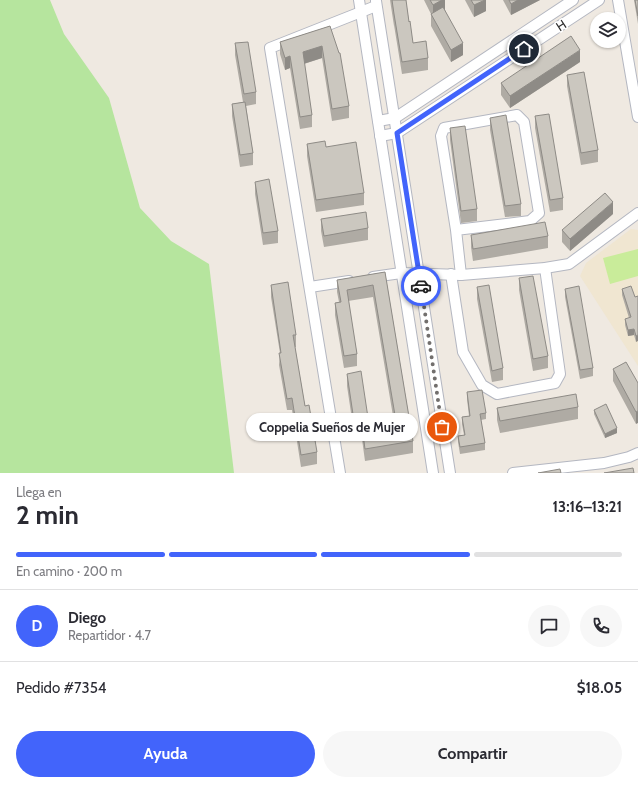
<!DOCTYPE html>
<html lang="es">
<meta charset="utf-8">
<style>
body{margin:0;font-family:Cabin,sans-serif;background:#f7f7f7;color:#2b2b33;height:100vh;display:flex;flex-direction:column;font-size:15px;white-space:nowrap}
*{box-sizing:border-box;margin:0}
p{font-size:13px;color:#7c7c81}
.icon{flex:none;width:22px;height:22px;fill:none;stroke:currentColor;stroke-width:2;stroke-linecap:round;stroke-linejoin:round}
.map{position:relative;height:473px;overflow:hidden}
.drawer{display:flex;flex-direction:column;background:#fff;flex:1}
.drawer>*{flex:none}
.tools{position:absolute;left:590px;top:12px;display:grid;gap:8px}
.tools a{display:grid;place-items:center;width:36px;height:36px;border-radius:50%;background:#fff;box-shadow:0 1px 3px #0004;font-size:20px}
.pin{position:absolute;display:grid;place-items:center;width:34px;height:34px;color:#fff;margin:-17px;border:2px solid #fff;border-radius:50%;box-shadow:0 1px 4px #0007}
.courier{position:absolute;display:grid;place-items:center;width:40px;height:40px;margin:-20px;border:3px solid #4264fb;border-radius:50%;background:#fff;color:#222;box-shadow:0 1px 5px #0007}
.bubble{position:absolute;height:28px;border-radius:14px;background:#fff;box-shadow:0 1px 3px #0004;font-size:13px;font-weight:700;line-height:28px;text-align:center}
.overview em{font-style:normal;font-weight:700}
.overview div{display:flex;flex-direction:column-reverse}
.overview{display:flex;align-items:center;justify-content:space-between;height:68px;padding:0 16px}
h1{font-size:26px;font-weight:700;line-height:30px}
.bar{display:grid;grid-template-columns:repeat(4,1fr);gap:6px 4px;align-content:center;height:48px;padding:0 16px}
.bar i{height:5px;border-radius:3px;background:#e1e1e2}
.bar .active{background:#4264fb}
.bar p{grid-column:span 4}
.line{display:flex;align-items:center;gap:10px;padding:0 16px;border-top:1px solid #e1e1e2}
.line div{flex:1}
.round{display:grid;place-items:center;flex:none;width:42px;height:42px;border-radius:21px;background:#f7f7f7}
.action{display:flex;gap:8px;margin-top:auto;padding:8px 16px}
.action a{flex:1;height:46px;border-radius:24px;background:#4264fb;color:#fff;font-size:16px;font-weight:700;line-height:46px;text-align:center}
.action a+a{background:#f7f7f7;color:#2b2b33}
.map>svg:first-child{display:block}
.education{fill:#f0e6d1}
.green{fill:#b6e59e}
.pitch{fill:#c9ec9a}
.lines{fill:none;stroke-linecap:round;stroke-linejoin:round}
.minor-casing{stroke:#b4b7c1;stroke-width:12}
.minor{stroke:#fff;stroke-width:10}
.wall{fill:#afaba4}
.shaded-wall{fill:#8e8b86}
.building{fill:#cbc7bf;stroke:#8e8b86}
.done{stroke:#726f6d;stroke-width:4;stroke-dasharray:0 7.2}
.route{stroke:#4264fb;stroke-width:5}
.labels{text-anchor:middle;stroke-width:3;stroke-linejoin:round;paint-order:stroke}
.street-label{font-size:13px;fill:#2e2e2e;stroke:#fff}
</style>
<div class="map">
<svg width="638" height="473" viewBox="0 0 638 473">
<rect width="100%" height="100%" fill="#efe9e1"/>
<polygon class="education" points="631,229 638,230 638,366 580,276 586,263"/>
<polygon class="green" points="0,0 50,0 64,34 109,98 140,208 171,241 209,264 234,473 0,473"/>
<polygon class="pitch" points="638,249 638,276 610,284 603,258"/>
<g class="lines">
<defs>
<g id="minor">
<polyline points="359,0 433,473"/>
<polyline points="618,0 638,117"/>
<polyline points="376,1 450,473"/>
<polyline points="378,121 395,118 573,0"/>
<polyline points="380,136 397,133 599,0"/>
<polyline points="456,230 530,221 539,213 524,122 517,115 444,128 441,136 456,230 461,275"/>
<polyline points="451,274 463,352 482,385 497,394 555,383 560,374 545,268"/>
<polyline points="373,277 401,273 461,275 545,268 569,264 638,213"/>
<polyline points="310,287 349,281"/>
<polyline points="340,473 270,48 376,6"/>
<polyline points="513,473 604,463 629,457 638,453"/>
</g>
</defs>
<use href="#minor" class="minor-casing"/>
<use href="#minor" class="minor"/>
</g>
<g class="wall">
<polygon points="390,0 406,0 409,22 413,43 428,58 428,70 402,74 394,25 394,26"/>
<polygon points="424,0 445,0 445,10 463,55 451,62 431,26 431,14"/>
<polygon points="465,0 486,0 486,11 474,17"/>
<polygon points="503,0 540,0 511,15"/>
<polygon points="634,0 638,0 638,24"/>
<polygon points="330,26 349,106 349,118 332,121 322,58 304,64 312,115 312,127 300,129 290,68 285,70 280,54 280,42"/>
<polygon points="235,43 256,92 256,104 246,106 253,153 253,165 240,167 232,116 232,104 243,102 235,55"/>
<polygon points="580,62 510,108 501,95 501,83"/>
<polygon points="567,75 598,150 598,162 581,165 567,86"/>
<polygon points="535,116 563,198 563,210 550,212 535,128"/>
<polygon points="490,118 521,204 521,216 505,217 490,130"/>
<polygon points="450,128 477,209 477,221 461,223 450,140"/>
<polygon points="307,144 326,147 364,193 364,205 316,212 307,156"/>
<polygon points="255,182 278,231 278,243 263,245 255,194"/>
<polygon points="613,214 570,251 562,242 562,230"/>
<polygon points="321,219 368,228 368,240 324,247 321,231"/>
<polygon points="471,235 548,236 548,248 473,261 471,247"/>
<polygon points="385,272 413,441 413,453 365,461 361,432 354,433 347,386 347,374 370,431 395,428 373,297 348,301 357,354 357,366 344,368 335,315 335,303 339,302 337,292 337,280"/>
<polygon points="519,278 548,356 548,368 533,371 519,290"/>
<polygon points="271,285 296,335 296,347 295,347 305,406 317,452 317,464 301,467 292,410 287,410 279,365 280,353 271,297"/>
<polygon points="477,287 503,368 503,380 492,382 477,299"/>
<polygon points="565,289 593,368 593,376 580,379 565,297"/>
<polygon points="622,289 635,297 638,296 636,342 634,335 628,336 625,325 625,319 629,318 622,295"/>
<polygon points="613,369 638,383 636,424 613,381"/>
<polygon points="467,392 486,413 486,419 481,420 485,443 485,450 460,454 458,442 458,436 464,435 462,424 462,417 469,416 467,399"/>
<polygon points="578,407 578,419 500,433 497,420 497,408"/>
<polygon points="594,410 617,433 605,438 594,414"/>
</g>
<g class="shaded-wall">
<polygon points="442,0 445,0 445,10 433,17 433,5"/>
<polygon points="485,0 486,0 486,11 474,17 474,5"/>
<polygon points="518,0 540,0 511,15 511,4"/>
<polygon points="463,43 463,55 451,62 451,50"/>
<polygon points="322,46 322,58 303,64 303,52"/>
<polygon points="580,50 580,62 510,108 510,96"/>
<polygon points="290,56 290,68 285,70 285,58"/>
<polygon points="613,202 613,214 570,251 570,239"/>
<polygon points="634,329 634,335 628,336 628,330"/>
<polygon points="638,335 638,341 636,342 636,336"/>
<polygon points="638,411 638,423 636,424 636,412"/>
<polygon points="617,428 617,433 605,438 605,434"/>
</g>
<g class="building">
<polygon points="392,0 406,0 409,22 410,21 413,43 426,41 428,58 402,62 394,14"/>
<polygon points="430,0 442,0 433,5"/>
<polygon points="471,0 485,0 474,5"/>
<polygon points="509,0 518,0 511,4"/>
<polygon points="635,0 638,0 638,16"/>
<polygon points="443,7 463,43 451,50 431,14"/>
<polygon points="330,26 339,53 340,53 349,106 332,109 322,46 303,52 312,115 300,117 290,56 285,58 280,42"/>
<polygon points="571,36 580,50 510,96 501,83"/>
<polygon points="248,42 256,92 244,94 235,43"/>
<polygon points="584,72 598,150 581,153 567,75"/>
<polygon points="245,102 253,153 240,155 232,104"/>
<polygon points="549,114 563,198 550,200 535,116"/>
<polygon points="506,115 521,204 505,206 490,118"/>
<polygon points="465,126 477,209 461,211 450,128"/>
<polygon points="325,141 326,147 356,142 364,193 316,200 307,144"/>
<polygon points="269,179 278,231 263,233 255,182"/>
<polygon points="605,193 613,202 570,239 562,230"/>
<polygon points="366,212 368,228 324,236 321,219"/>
<polygon points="545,222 548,236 473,249 471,235"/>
<polygon points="385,272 413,441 365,449 361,420 354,421 347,374 361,371 370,431 397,427 373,285 347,290 357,354 344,356 335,303 341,302 337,280"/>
<polygon points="533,276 548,356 533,359 519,278"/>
<polygon points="288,282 296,335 293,335 305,406 309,405 317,452 301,455 292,398 287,399 279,353 281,353 271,285"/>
<polygon points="489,285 503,368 492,371 477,287"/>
<polygon points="579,286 593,368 580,370 565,289"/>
<polygon points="631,286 635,297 638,296 638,335 636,336 634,329 628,330 625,319 631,317 622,289"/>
<polygon points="626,362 638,383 638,411 636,412 613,369"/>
<polygon points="482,390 486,413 480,414 485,443 460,447 458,436 465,435 462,417 470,416 467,392"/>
<polygon points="576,394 578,407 500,421 497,408"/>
<polygon points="606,404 617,428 605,434 594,410"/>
<polygon points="633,468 634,473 604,473"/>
<polygon points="560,469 561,473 538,473"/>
</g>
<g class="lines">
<polyline class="done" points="421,286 442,427"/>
<polyline class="route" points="421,286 397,133 524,49"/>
</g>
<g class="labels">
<g class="street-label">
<text transform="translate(561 25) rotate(-33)" y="5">H</text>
</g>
</g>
</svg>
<div class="tools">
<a><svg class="icon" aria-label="layers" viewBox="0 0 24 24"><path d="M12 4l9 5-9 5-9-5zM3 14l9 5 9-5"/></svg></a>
</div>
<div class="pin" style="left:442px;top:427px;background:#ea580c"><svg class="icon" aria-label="bag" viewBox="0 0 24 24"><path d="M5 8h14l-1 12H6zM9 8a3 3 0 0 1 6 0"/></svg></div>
<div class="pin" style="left:524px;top:49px;background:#1f2937"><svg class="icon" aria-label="home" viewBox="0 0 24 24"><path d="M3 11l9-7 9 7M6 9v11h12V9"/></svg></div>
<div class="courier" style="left:421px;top:286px"><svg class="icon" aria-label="car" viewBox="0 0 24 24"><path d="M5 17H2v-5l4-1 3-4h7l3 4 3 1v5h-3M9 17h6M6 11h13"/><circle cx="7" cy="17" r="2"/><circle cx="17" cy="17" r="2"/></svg></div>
<div class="bubble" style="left:246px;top:413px;width:172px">Coppelia Sueños de Mujer</div>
</div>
<section class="drawer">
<div class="overview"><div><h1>2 min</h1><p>Llega en</p></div><em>13:16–13:21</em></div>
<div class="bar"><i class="active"></i><i class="active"></i><i class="active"></i><i></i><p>En camino · 200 m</p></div>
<div class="line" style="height:72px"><b class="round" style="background:#4264fb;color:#fff">D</b><div><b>Diego</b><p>Repartidor · 4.7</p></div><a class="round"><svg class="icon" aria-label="chat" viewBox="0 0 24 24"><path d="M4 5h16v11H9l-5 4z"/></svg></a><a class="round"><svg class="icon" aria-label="phone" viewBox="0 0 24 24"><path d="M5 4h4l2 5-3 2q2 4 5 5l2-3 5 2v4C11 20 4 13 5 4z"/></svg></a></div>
<div class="line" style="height:52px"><div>Pedido #7354</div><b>$18.05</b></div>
<div class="action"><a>Ayuda</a><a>Compartir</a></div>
</section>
